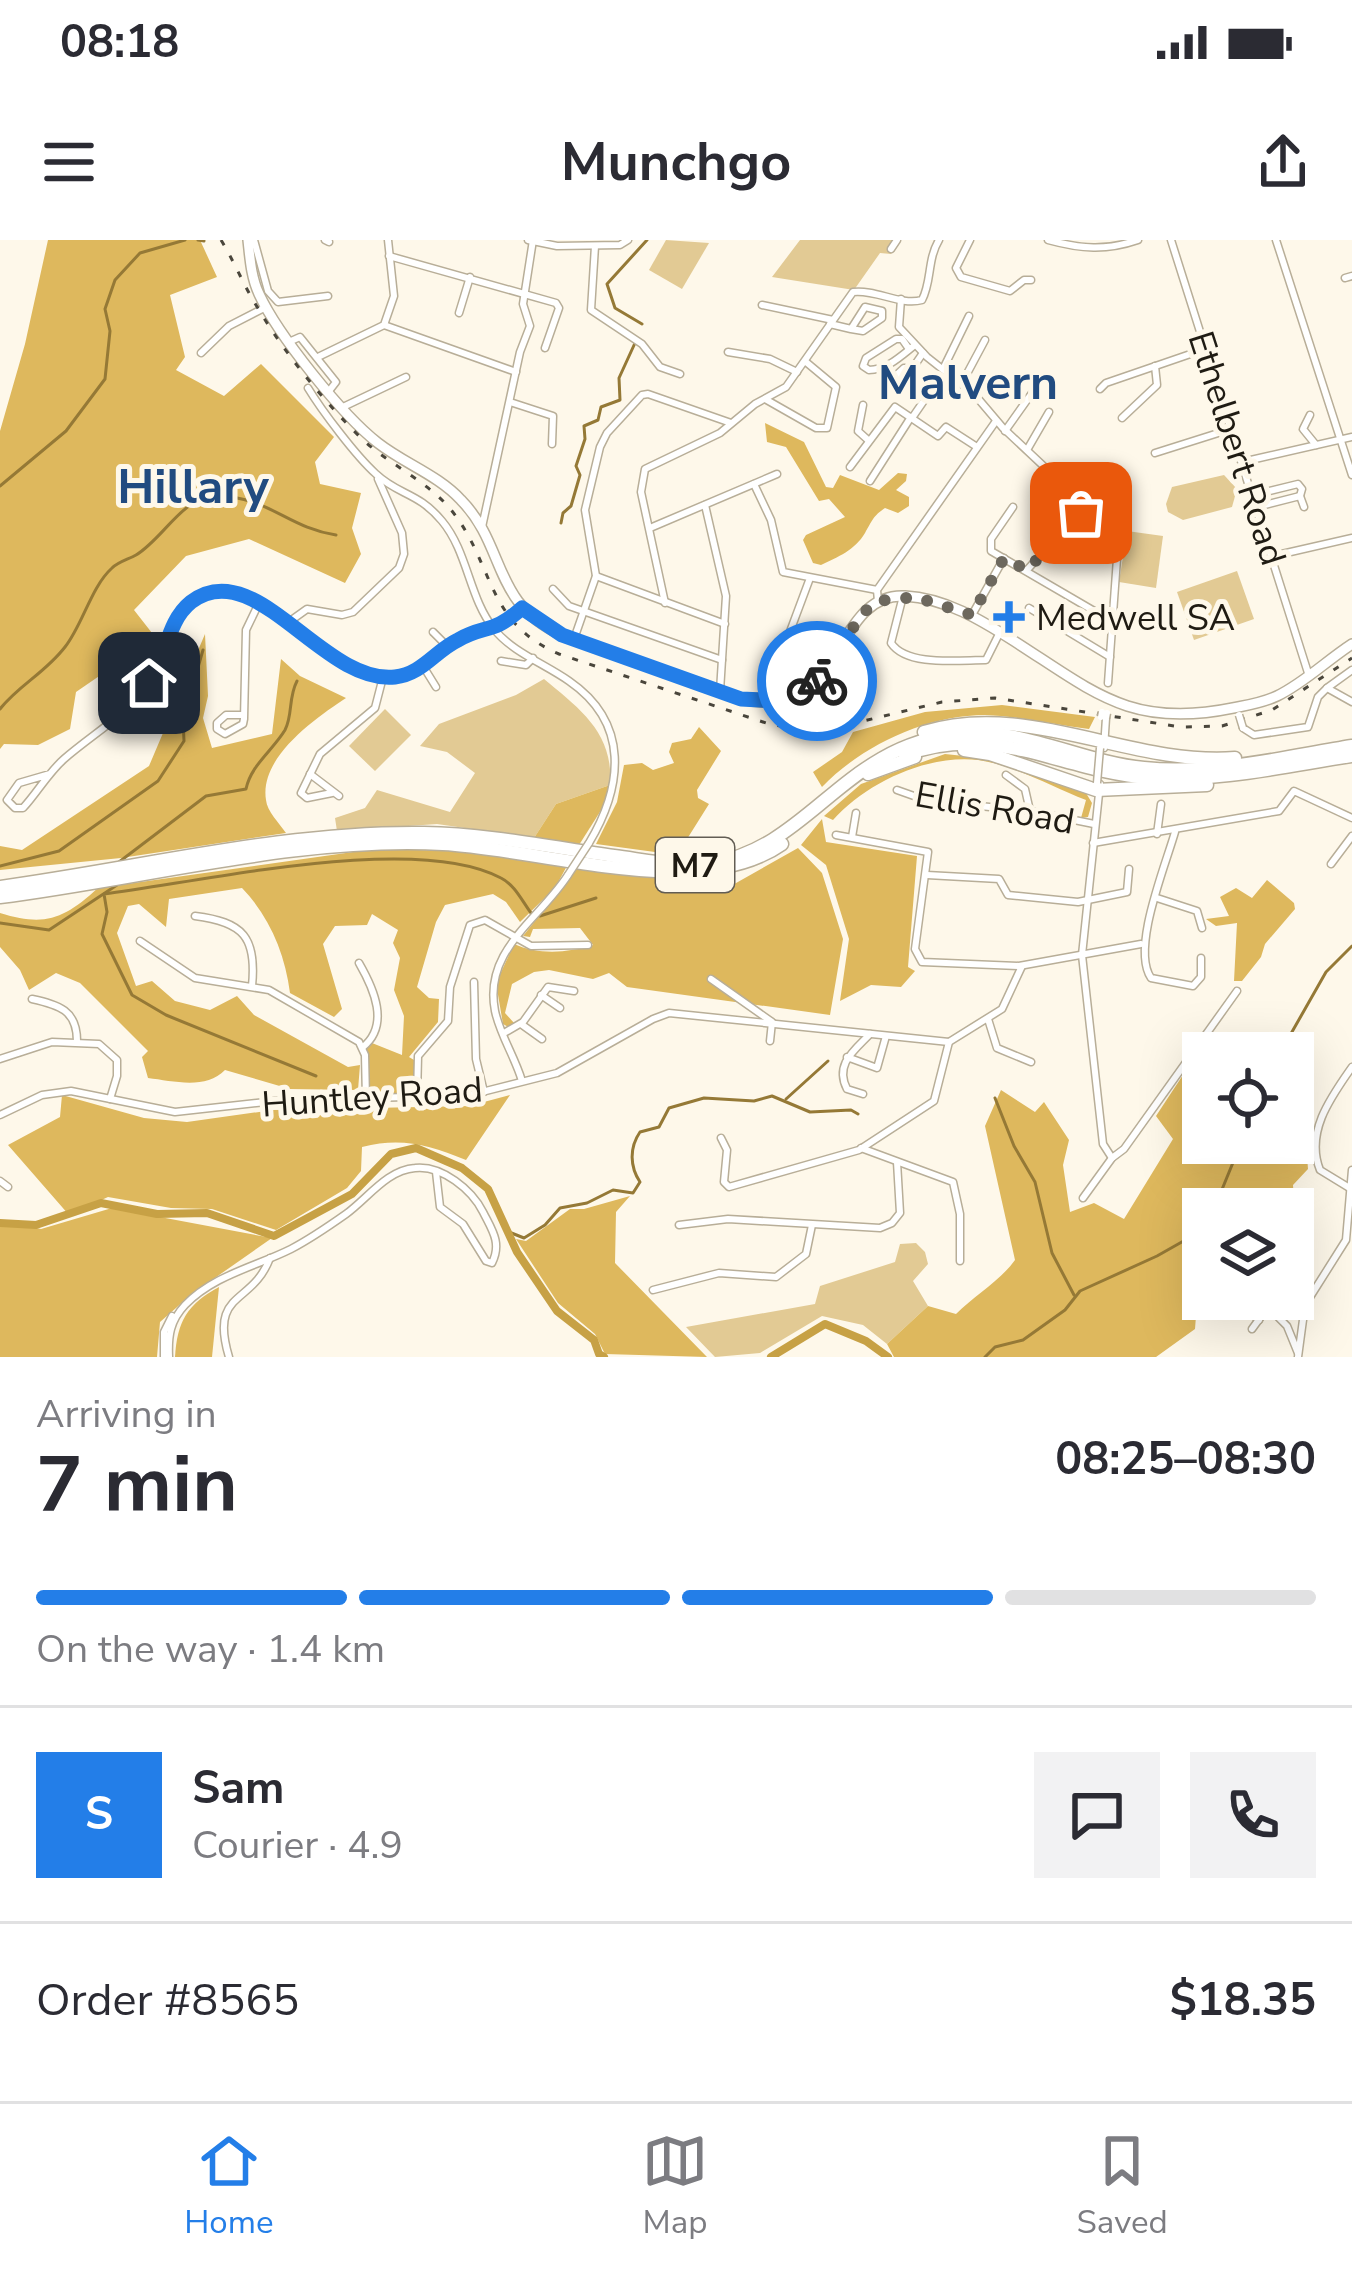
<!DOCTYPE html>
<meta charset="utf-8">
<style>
body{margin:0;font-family:"Nunito Sans",sans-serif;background:#f2f2f3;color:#2b2b33;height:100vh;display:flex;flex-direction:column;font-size:45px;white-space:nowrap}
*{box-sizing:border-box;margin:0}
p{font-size:39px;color:#7c7c81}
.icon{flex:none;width:66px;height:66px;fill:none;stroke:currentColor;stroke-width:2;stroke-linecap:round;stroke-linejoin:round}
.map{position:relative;height:1117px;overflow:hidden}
.panel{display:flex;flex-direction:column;background:#fff;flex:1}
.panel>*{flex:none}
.tools{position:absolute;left:1182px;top:792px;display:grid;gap:24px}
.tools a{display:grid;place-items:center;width:132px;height:132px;border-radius:0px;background:#fff;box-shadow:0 12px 48px #0002;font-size:60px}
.pin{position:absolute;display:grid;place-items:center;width:102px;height:102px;color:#fff;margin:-51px;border-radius:24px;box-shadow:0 6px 18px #0006}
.courier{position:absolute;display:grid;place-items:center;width:120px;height:120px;margin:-60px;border:9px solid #237ee8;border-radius:50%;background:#fff;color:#222;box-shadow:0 3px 15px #0007}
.summary em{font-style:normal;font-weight:700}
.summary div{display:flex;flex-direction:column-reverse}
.summary{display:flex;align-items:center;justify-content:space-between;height:204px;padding:0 36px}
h1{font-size:78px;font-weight:700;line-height:90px}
.bar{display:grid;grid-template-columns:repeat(4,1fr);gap:18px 12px;align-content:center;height:144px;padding:0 36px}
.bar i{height:15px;border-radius:9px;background:#e1e1e2}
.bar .current{background:#237ee8}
.bar p{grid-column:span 4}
.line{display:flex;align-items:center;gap:30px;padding:0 36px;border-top:3px solid #e1e1e2}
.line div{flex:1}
.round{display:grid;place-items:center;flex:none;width:126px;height:126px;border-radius:0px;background:#f2f2f3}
.status{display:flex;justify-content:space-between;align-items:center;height:84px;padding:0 60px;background:#fff;direction:ltr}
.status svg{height:33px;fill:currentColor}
header{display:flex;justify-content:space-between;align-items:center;height:156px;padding:0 36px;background:#fff;font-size:54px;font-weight:700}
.tab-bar{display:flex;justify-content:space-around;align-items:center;height:168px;border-top:3px solid #e1e1e2;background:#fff;font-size:33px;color:#7c7c81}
.tab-bar a{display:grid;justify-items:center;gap:6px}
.tab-bar .current{color:#237ee8}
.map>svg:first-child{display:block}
.green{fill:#e2ca94}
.forest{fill:#deb85d;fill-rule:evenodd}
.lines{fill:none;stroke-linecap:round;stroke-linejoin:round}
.stream{stroke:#957936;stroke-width:3}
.river{stroke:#c7a145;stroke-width:8}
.minor-casing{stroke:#b8ae98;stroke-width:9}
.major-casing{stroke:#b8ae98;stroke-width:12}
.highway-casing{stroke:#b8ae98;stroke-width:15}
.minor{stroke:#fff;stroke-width:6}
.major{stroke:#fff;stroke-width:9}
.highway{stroke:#fff;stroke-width:12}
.rail{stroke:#4a463c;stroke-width:3;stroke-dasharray:6 12;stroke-linecap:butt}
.minor-bridge-casing{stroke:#b8ae98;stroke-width:9;stroke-linecap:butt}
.minor-bridge{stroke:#fff;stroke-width:6}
.done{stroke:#6d685e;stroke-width:12;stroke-dasharray:0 21.6}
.route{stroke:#237ee8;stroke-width:15}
.poi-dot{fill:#237ee8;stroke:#fef8ea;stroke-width:4.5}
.labels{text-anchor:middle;stroke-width:10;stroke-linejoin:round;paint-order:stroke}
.shield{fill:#fef8ea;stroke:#625d54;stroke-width:3}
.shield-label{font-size:33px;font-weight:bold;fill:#1f1b13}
.street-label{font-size:36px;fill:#1f1b13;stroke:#fef8ea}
.poi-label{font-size:36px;fill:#1f1b13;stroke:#fef8ea;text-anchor:start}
.district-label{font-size:48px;font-weight:bold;fill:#214b80;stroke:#fef8ea}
</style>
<div class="status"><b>08:18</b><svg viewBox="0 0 49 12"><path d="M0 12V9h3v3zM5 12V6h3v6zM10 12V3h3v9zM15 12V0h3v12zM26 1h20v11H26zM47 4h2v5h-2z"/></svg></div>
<header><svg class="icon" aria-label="menu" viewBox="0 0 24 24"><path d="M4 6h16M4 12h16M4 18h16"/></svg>Munchgo<svg class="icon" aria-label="share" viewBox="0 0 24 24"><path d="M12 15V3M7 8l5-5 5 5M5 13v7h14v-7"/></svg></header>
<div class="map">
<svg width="1352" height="1117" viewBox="0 0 1352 1117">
<rect width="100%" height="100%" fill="#fef8ea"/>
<g class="green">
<polygon points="666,0 709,3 682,49 649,30"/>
<polygon points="800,0 900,0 891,14 880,13 854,50 772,37"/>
<polygon points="1224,235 1237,249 1232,267 1183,280 1168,272 1166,264 1172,247"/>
<polygon points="1127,291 1163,296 1156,348 1119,342"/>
<polygon points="1237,331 1254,379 1194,400 1177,352"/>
<path d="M544,439c36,30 70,54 66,106l-54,19 -22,34 -97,-14 -100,7 -2,-13 30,-10 12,-18 73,22 25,-39 -28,-21 -27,-6 19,-22 77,-29z"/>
<polygon points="385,469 411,495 375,531 349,506"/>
<polygon points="916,1003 925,1012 928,1024 913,1041 928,1066 887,1104 863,1085 822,1076 760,1113 715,1117 686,1087 815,1064 820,1046 895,1022 900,1004"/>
</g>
<g class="forest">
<polygon points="48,0 200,0 217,37 170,55 185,117 176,130 224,156 261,124 334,197 315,222 320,244 361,253 352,288 361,314 345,343 249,299 186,316 134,370 152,393 140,408 76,452 70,489 38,505 4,504 0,509 0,191 25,104"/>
<path d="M765,183l39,19 22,45 7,1 7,-13 39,15 19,-17 9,1 -1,7 -10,9 13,7v9l-11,7 -13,-5c-12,8 -13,13 -20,25 -10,17 -27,24 -44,32l-8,-2 -10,-23 3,-5 39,-18 -16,-18 -10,2 -33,-54 -19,-5z"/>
<path d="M205,394l3,62 -5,22 9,30 60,-14 9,-75 19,17 46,22c-30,20 -87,59 -80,102 1,11 13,23 20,33l-165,25 -121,12v-24l22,4 127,-84z"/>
<path d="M1002,465l93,12 -6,12c-34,-4 -70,-13 -104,-14 -58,0 -124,31 -163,72l-9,-15 29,-20 11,-20 72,-20z"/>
<polygon points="699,487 721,511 697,550 698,558 709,564 677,615 596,604 617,562 624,525 642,523 653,530 674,523 669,512 672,503 691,499"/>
<path d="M945,514l47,5 94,34 6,10 -4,14 -7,1 5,-18c-34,-13 -72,-35 -108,-40 -51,-6 -112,23 -145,60l-9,-4 37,-32z"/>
<polygon points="610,545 605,564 579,605 534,598 556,564"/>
<polygon points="822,579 826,602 917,616 908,727 915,731 901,747 871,745 840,761 849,699 826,625 801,605"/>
<path d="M798,608l24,25 21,66 -13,76 -203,-28 -18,-14 -16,6 -44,-9 -15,2 -22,12 -7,29 9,10 -4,5 -7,-4 -7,-41 18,-39c24,11 54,9 79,1l-13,-17 -47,1 -3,8 -7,-1 57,-71 149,22z"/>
<path d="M374,609l88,2 106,13 -13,24 -35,34 -14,-20 -13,-8 -48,11 -9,17 -19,65 12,11 10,1 -1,23 -29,35 5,3v35l-45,1 -3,-49 6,-4 30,12 2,-39 -10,-26 6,-32 -7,-15 5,-13 -26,-16 -5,11 -32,1 -12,18 19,65 -8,8 -44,-24c-5,-40 -21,-77 -48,-105l-73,11 -3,28 -27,-23 -11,2 -11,27 19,53 16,-5 23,20 35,9 27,-14 17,19 94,52 12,-2 -2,25 -68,-1 -65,-19c-19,20 -52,11 -77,8l-6,-21 6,-6 -68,-68 -24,-10 -27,17 -9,-20 -20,-23v-34c45,14 64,6 98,-25z"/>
<polygon points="1267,640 1294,663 1295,669 1265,704 1261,717 1242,741 1234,741 1237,683 1216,686 1206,679 1229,676 1220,657 1236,648 1252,658"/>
<path d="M1279,801l30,19c-9,22 -22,46 -14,70 6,19 12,12 13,39l-15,16 1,16 17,25 -18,20v-37h-90v88l-6,6 -2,26 -39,28h-262l-7,-13 41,-38 28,8c19,-19 44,-33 59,-54l-30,-134 16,-36 34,22 9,-10 25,38 -6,25 7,47 24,-9 30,16 49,-80 -17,-23 46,-70zM1203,813h90v90h-90z"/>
<path d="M62,855l82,23 43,4 86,-12 196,-4 41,-11 -44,65c-38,-15 -64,-23 -104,-13l-1,24 -14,17 -71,42 -64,-21 -41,-1 -63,-11 -39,18 -61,-70 52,-28z"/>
<polygon points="630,956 616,972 615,1023 707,1117 605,1114 595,1094 558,1063 516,999 526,1001 570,969 584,969"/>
<polygon points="112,968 272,998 192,1054 160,1082 157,1117 0,1117 0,980 41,989"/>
<path d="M219,1047l-7,70h-37c2,-35 12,-53 44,-70z"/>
</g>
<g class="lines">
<g class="stream">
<polyline points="198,0 204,1"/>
<polyline points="642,84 615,68 607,44 647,0"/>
<polyline points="0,246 66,191 105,139 110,91 105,69 115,40 140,13 185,0"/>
<polyline points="561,283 563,273 571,266 580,235 576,226 585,199 584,186 598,180 601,167 620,160 619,138 635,103"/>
<path d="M0,469c19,-24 45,-36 65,-62 18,-23 26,-60 47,-79 6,-6 17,-9 24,-13 27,-16 47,-59 80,-59 52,0 72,32 120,39"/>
<path d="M119,622l87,-66 40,-7c5,-24 27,-39 39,-59 8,-15 3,-32 12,-49"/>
<polyline points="0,626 59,611 158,541 184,501 183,479 203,410"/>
<polyline points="540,676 596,658"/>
<polyline points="0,683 49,690 120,643"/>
<polyline points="1280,813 1326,732 1352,706"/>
<path d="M316,836l-150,-61 -34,-20 -30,-61 5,-22 -3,-18c98,-12 312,-62 397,-16 14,7 21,23 30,35"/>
<polyline points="995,858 1014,906 1035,942 1052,1013 1074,1055"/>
<polyline points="786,859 828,821"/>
<polyline points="1214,969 1241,903"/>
<path d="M509,992l15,6 21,-13 15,-17 27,-5 26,-13 20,3 7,-11c-10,-15 -11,-34 0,-50l19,-5 10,-19 35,-10 50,3 18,-5 38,16 41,-2 7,4"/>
<polyline points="985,1117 995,1107 1023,1100 1065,1070 1080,1051 1157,1016 1203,990"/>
</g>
<g class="river">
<polyline points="0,983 36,985 101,963 157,974 207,973 274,996 352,954 391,914 416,908 462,928 488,949 517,1012 557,1071 594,1100 599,1114 604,1117"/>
<polyline points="771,1117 825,1084 866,1101 888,1117"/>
</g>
<defs>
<g id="minor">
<polyline points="254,0 268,51 278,62 328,56"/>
<polyline points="325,0 329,2"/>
<polyline points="528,0 557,6 620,5 628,0"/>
<polyline points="970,0 956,28 961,37 1010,51 1024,40 1031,40"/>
<path d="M1048,0c33,9 58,11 90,0"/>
<polyline points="1171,0 1309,436"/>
<polyline points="1276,0 1352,235"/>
<polyline points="595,6 591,70 642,104 660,127 680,134"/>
<polyline points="891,9 897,0"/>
<polyline points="389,16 556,63 559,68 545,108"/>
<polyline points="1345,38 1352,36"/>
<polyline points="901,59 899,87 927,117 975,155 1003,188 1052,234 1120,277 1108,443"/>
<polyline points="762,65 833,80"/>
<polyline points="459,73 470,37"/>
<polyline points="830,84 851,89 865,67 882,71 882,78 863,91 851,89"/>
<polyline points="384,85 516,132"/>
<polyline points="291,101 300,97 336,142 329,151"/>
<path d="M909,109l-7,-10h-6l-30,19 -3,8 6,4c18,0 32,-14 46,-25"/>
<polyline points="728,112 770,119 797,132"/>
<polyline points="201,113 229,86 266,67"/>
<polyline points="318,117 384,85 394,56 388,0"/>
<polyline points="943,129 969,76"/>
<polyline points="891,140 904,128 912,129 923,113"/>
<polyline points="962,143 985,100"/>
<path d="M308,148c14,23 48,68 68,86 22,21 42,18 66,47 26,31 27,77 52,108 18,23 51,35 75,52 61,42 54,105 20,162"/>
<polyline points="1100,149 1106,143 1205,109"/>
<polyline points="765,159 816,188 827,188 836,147 806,122"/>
<polyline points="510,162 553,176 552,204"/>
<polyline points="863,165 858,191 868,200"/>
<polyline points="343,167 406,137"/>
<polyline points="1310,175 1303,189 1316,205"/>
<polyline points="912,178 932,149 944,155"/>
<polyline points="1122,178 1157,145 1155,126"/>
<polyline points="1005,191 1042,139"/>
<polyline points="1027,210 1049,172"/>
<polyline points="1155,213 1231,189"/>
<polyline points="1242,222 1352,197"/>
<polyline points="850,227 895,167 938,196 946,187 977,207"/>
<polyline points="870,241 911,177"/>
<polyline points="754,244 771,280 783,332 877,350"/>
<polyline points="1253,255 1298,244 1302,249 1300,256"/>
<polyline points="705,265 726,356 720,451"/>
<polyline points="1013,267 991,299 991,311 1113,382"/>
<polyline points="1257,267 1300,256 1304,267"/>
<polyline points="482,287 520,112 530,86 523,64 533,0"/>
<polyline points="650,288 777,234"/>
<polyline points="1273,316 1352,298"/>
<polyline points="1027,330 1092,258"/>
<polyline points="596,336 725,384"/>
<polyline points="553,349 569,366 722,420"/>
<path d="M903,356l-12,47c16,24 68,17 95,17l14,-28"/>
<polyline points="878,361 877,350 996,181"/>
<path d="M665,363l-24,-111 4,-23 75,-36 35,-29 31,-17 67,-95c23,-3 47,14 69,8 10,-19 5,-40 17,-60"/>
<polyline points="1029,368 1110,417"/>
<polyline points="972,375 1004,318"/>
<polyline points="286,384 307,369 342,375 353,372 399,328 404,314 402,293 378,239"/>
<polyline points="433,392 448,407"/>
<polyline points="574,399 596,336 585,270 600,207 607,193 642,155 648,154 731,183"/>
<polyline points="501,421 526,425 533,418"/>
<polyline points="423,426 436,447"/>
<polyline points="1327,448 1352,430"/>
<polyline points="782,457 782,413 810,338"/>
<polyline points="244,475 226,475 217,483 217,489 225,494 243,484 244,479 246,390 259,363"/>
<polyline points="1243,488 1254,495 1308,487 1318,457 1327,448 1352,462"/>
<polyline points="1104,508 1106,478"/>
<path d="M50,534l-31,9 -12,17 8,8h8c14,-15 25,-35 41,-49 31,-27 64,-44 87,-79 19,-28 17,-68 51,-84 63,-30 122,90 194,81 26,-4 40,-26 62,-38 29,-15 35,-4 64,-31"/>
<polyline points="310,534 339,556"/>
<polyline points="1006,535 1025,549 1030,571"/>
<polyline points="1100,544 1082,715 1103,904 1112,918"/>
<polyline points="897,550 928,561 1030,571 1094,584"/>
<polyline points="332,553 307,558 301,553 320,514 375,468 383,437"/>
<path d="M1175,592c-10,35 -44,117 -24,146l42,8 8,-9v-19"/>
<polyline points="1157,594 1161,564"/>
<polyline points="836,595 928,612 915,709 922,722 1019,726 1141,704"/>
<polyline points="852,597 856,573"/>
<polyline points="1093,603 1279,571 1294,551 1352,578"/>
<polyline points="1331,624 1352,596"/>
<polyline points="927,635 999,639 1008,655 1078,662 1127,652 1129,629"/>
<polyline points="1157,658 1197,671 1202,688"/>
<path d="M195,676c48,6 62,21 57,70"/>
<polyline points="140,701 195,738 269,750 359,802 365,815 366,859"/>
<path d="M359,723c15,26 31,62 4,84"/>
<polyline points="711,739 772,782 770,801"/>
<polyline points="474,742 476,819 484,852"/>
<polyline points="541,755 560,768"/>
<path d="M32,759c27,6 45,11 45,42"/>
<polyline points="988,779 997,808 1031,822"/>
<polyline points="521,784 542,799"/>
<polyline points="504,793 523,782 548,747 574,751"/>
<polyline points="847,817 877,828 886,796"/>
<polyline points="0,819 52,802 99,804 117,820 117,836 110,859"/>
<path d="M522,841c-7,-24 -22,-46 -27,-70 -12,-61 44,-91 73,-136"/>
<path d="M863,854l-16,-5c-13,-25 8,-39 23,-55"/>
<polyline points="417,857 418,816 448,781 450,747 470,685 485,680 531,706 588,705"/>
<polyline points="0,875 42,855 71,851 175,872 275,861 470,855 557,833 653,779 669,773 949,802"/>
<polyline points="721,898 727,910 724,942 729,947 859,910 934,861 949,802 1002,769 1022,726"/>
<polyline points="861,908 953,942 960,974 960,1021"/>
<polyline points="0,941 8,947"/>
<path d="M1351,949l-31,-19c-15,-38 11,-73 32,-103"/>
<polyline points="1083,958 1112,918 1124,909 1237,751"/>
<polyline points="679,985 728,979 880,988 892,983 900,973 897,922"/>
<polyline points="653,1050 719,1033 776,1037 806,1014 812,985"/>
<polyline points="1293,1058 1305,1067"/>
<polyline points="1234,1059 1259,1080"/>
<polyline points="1260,1059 1287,1086 1298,1113"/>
<polyline points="1252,1089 1268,1067"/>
<polyline points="164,1117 164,1092 172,1076"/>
<path d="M169,1117c-1,-21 1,-36 16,-52 29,-30 70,-38 106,-56 19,-10 38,-23 55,-35 22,-16 41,-44 69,-46 27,-3 57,22 68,44 9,18 19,31 9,51l-6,-2 -23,-37 -23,-17 -4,-35"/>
<path d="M229,1117c-20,-67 23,-51 41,-99"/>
<polyline points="1298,1117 1305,1065 1346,1000 1352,930"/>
</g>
<path id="major" d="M248,0c2,18 3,37 11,54 19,41 83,121 119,149 27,21 60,32 83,57 46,47 30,103 101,135l179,64c104,25 90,-107 164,-103 40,2 76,24 109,45 80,51 117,88 219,67 15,-3 29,-5 44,-12 27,-13 49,-35 75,-52"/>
<g id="highway">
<path d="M924,492c105,-32 205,34 311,26"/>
<polyline points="964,510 990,514 1096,550 1207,545"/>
<path d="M905,515c90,-34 157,17 245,23 67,4 136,-12 202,-22"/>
<polyline points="868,534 915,517"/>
<path d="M0,647c140,-19 282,-56 424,-54 63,1 127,14 190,23 32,4 66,12 99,7 98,-17 131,-118 245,-129 65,-7 123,28 186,34 69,7 140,-11 208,-22"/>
<path d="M0,657c143,-18 300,-61 443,-53 100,5 255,59 339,0"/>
</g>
</defs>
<use href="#minor" class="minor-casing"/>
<use href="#major" class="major-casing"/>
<use href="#highway" class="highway-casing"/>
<use href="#minor" class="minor"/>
<use href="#major" class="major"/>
<use href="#highway" class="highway"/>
<path class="rail" d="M221,0c13,21 22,44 35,65 27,46 65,93 103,131 28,28 68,44 93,75 42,53 34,112 107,143l213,71 38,4 41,-5 91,-22 53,-4 186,29 41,-1 50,-16 80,-52"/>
<defs>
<g id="minor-bridge">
<polyline points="1239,475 1243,488"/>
<polyline points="1101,477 1102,472"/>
<polyline points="1106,478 1107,473"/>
<polyline points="1097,543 1100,508"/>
<polyline points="568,635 589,603"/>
</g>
</defs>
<use href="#minor-bridge" class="minor-bridge-casing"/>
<use href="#minor-bridge" class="minor-bridge"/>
</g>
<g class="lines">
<polyline class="done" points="817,441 863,373 878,361 915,357 972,375 1004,318 1027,330 1081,273"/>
<path class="route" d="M149,443c18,-25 17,-61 42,-81 64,-49 132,83 204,75 27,-3 40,-26 63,-37 28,-16 34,-5 64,-32l40,27 179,64 41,2 22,-9 13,-11"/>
</g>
<path class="poi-dot" d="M1003 359h12v12h12v12h-12v12h-12v-12h-12v-12h12z"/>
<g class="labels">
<rect class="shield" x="656" y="598" width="78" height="54" rx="9"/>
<g class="shield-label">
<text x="695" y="637">M7</text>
</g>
<g class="street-label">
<text transform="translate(1238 208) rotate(72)" y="13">Ethelbert Road</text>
<text transform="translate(995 567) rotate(10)" y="13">Ellis Road</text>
<text transform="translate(372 856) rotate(-4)" y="13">Huntley Road</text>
</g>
<g class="poi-label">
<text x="1036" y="390">Medwell SA</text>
</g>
<g class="district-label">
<text x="968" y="159">Malvern</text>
<text x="193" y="263">Hillary</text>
</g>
</g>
</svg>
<div class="tools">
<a><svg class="icon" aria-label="locate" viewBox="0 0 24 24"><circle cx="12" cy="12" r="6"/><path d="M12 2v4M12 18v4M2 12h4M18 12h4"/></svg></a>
<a><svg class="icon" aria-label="layers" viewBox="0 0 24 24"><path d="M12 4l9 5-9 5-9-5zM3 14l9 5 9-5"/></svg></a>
</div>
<div class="pin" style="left:1081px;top:273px;background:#ea580c"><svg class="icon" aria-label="bag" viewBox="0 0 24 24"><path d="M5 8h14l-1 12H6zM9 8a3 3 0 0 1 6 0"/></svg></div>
<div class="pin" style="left:149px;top:443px;background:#1f2937"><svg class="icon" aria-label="home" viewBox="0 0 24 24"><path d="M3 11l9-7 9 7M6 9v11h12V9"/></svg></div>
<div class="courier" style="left:817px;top:441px"><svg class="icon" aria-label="bike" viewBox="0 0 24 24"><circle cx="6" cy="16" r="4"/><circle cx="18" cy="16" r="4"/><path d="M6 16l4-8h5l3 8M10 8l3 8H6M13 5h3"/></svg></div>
</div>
<section class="panel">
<div class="summary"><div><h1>7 min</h1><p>Arriving in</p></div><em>08:25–08:30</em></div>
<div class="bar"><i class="current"></i><i class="current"></i><i class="current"></i><i></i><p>On the way · 1.4 km</p></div>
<div class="line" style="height:216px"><b class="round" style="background:#237ee8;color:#fff">S</b><div><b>Sam</b><p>Courier · 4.9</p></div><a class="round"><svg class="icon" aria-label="chat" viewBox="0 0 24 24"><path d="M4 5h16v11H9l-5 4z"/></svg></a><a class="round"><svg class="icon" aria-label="phone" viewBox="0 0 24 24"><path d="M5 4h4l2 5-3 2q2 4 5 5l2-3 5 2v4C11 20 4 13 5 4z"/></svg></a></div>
<div class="line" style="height:156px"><div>Order #8565</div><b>$18.35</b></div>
</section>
<nav class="tab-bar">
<a class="current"><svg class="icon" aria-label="home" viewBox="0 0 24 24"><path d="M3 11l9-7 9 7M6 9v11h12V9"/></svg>Home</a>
<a><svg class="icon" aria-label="map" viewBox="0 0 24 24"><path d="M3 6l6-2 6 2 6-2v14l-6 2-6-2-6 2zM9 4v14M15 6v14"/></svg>Map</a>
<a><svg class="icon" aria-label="saved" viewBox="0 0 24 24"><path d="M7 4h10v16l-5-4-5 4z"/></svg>Saved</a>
</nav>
